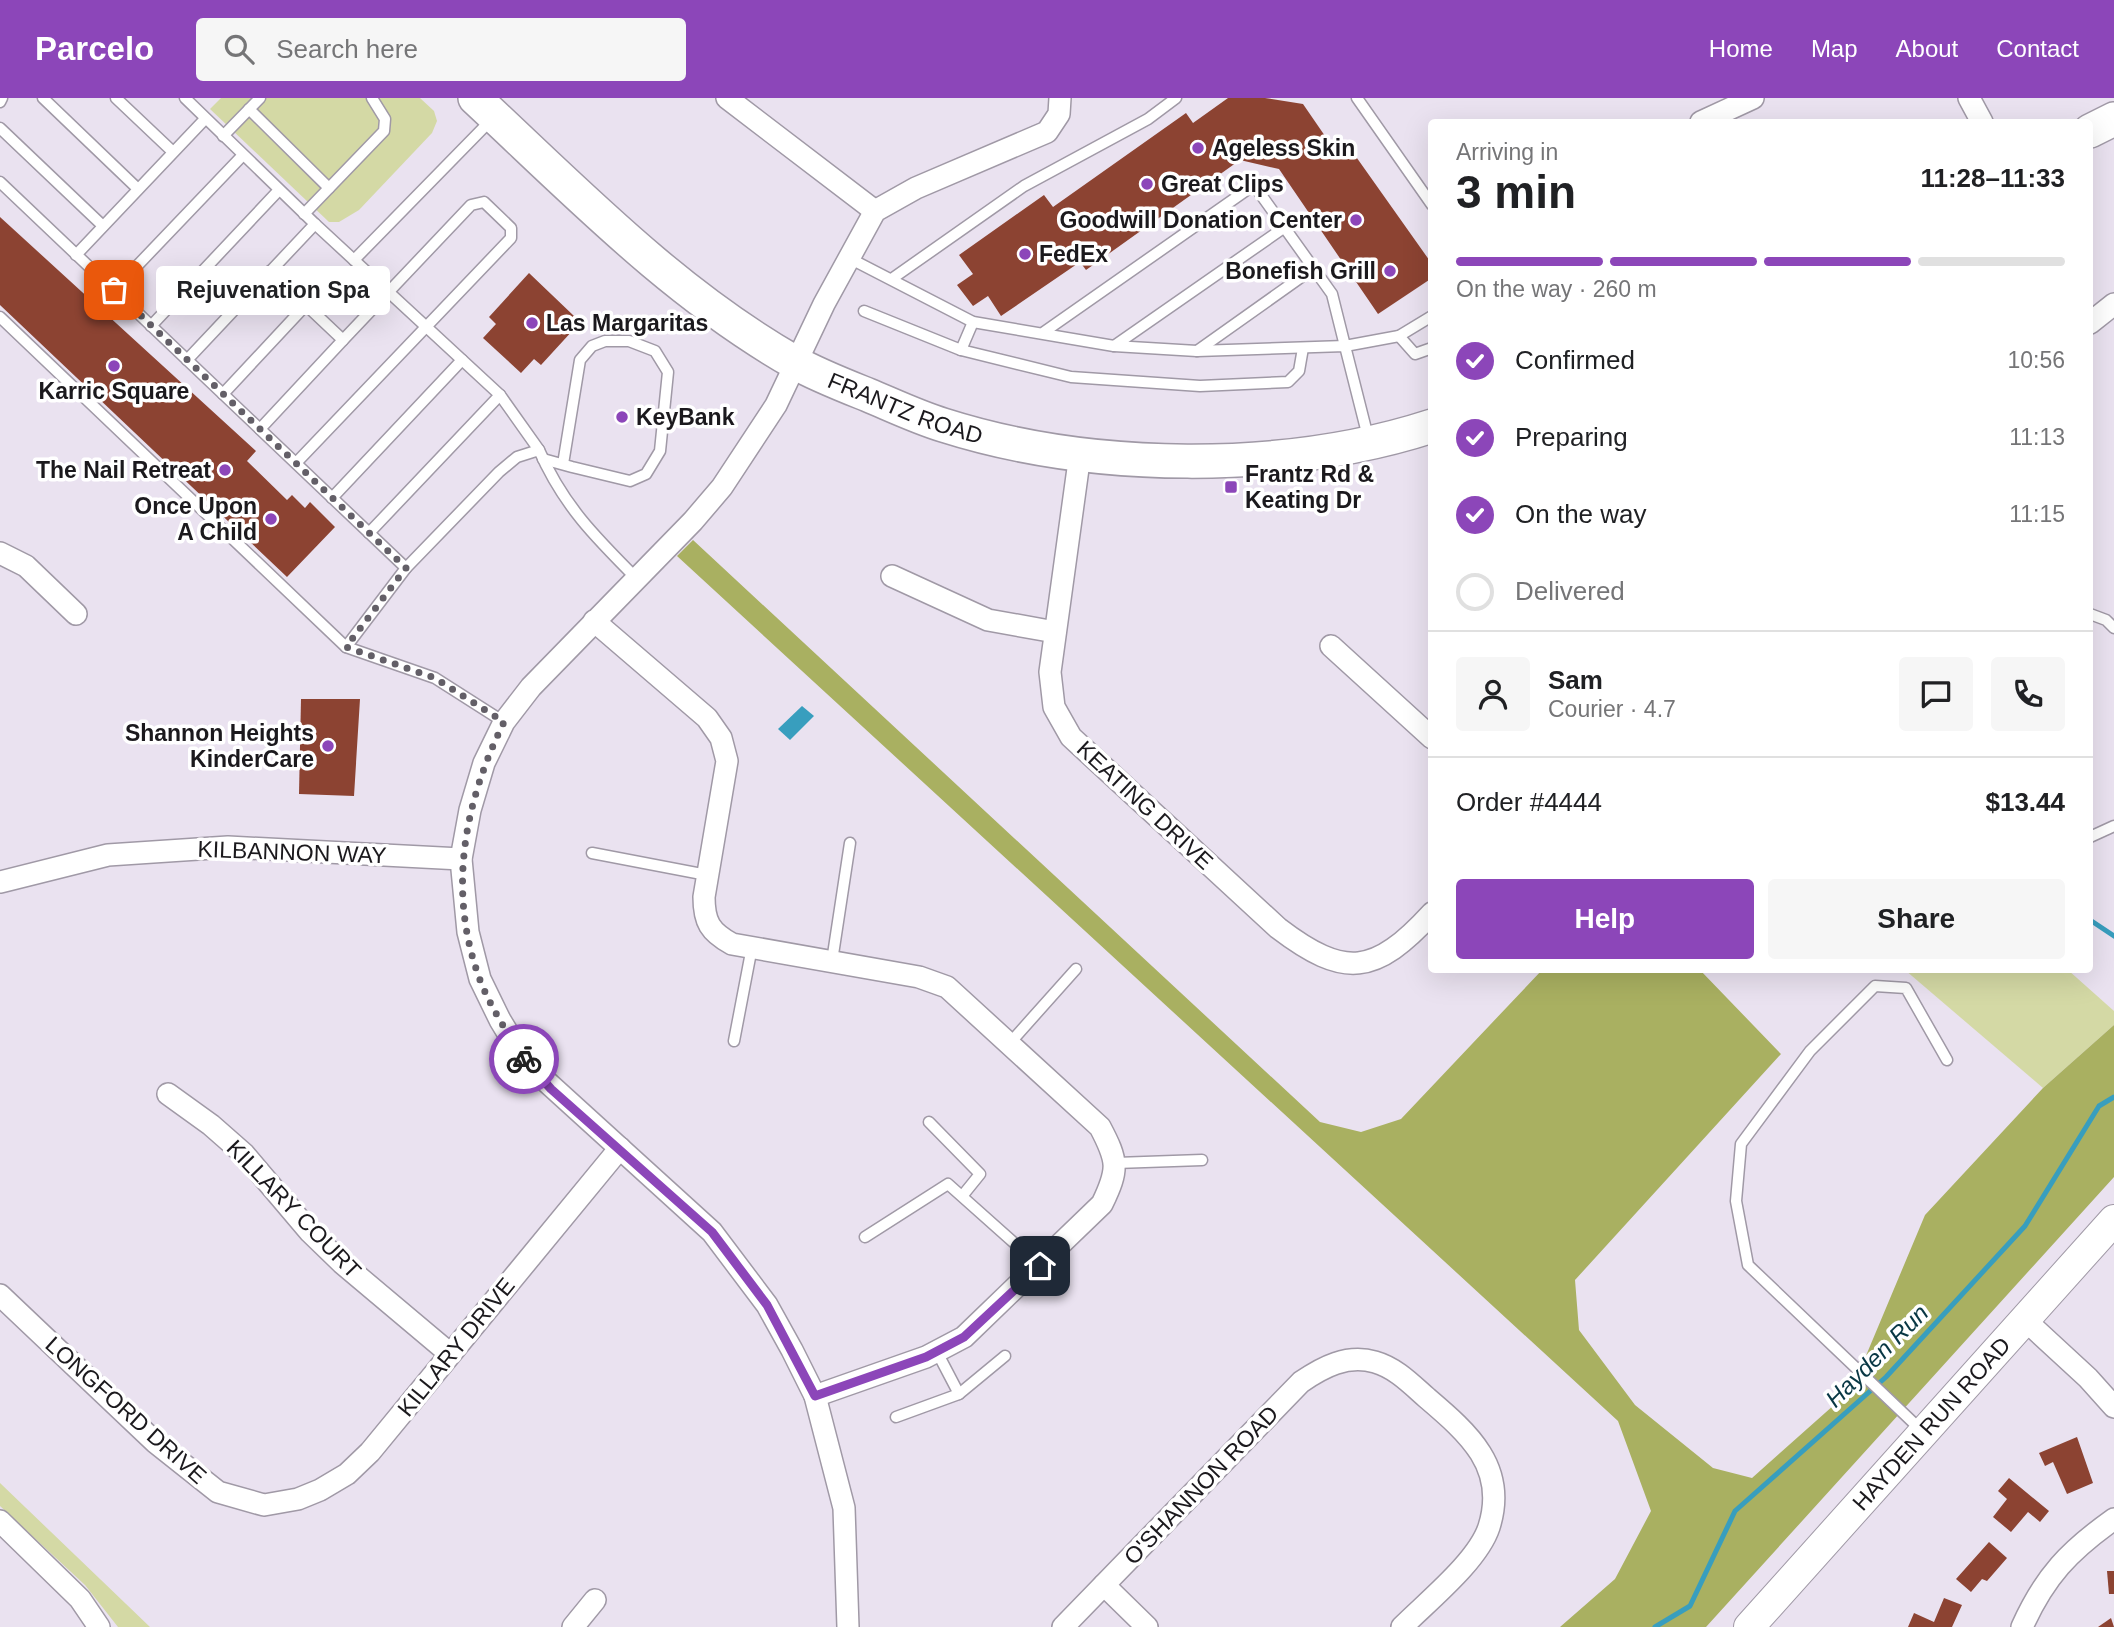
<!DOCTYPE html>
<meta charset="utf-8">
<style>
body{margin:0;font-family:Helvetica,sans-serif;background:#f6f6f6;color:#202124;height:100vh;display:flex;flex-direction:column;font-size:26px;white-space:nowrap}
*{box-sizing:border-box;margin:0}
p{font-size:23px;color:#757577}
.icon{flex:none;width:38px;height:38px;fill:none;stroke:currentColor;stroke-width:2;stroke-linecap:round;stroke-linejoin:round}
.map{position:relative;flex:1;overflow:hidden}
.drawer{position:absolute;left:1428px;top:21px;width:665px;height:854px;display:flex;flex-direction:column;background:#fff;border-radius:7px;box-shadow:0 7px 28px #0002}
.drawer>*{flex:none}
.pin{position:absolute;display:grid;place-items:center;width:60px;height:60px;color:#fff;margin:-30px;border-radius:14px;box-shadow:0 4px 10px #0006}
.courier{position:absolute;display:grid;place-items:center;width:70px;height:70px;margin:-35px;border:5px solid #8c46b9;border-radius:50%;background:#fff;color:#222;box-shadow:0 2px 9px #0007}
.bubble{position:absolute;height:49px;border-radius:7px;background:#fff;box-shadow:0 7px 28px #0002;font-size:23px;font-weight:700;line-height:49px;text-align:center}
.summary em{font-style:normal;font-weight:700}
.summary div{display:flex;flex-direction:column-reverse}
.summary{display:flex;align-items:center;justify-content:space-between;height:119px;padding:0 28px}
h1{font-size:46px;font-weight:700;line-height:52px}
.bar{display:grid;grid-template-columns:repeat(4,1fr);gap:10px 7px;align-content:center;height:84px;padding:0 28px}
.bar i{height:9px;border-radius:5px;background:#e0e0e0}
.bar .on{background:#8c46b9}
.bar p{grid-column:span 4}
.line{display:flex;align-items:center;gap:18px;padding:0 28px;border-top:2px solid #e0e0e0}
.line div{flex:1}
.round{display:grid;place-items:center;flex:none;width:74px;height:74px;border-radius:7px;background:#f6f6f6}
ol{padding:0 28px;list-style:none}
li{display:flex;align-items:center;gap:21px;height:77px}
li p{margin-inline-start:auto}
li .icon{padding:7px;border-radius:50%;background:#8c46b9;color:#fff;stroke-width:4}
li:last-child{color:#757577}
li i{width:38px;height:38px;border:4px solid #e0e0e0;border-radius:50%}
.primary-button{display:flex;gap:14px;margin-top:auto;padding:14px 28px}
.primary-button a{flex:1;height:80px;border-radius:7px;background:#8c46b9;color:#fff;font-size:28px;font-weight:700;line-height:80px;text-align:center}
.primary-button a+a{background:#f6f6f6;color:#202124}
header{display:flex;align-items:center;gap:42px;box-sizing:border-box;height:98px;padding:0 35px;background:#8c46b9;color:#fff}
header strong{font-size:33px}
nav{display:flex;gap:38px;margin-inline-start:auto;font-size:24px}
.search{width:490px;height:63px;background:#f6f6f6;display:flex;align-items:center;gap:18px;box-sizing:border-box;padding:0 24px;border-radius:7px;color:#757577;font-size:26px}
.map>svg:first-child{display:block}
.green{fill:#d4d9a5}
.forest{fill:#a9b061}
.water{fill:#389ebe}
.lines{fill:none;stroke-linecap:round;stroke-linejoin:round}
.stream{stroke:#389ebe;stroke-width:5}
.building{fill:#8c4332}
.lane-casing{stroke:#a099a6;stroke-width:13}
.street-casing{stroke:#a099a6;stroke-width:24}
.secondary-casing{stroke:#a099a6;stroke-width:32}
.primary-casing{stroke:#a099a6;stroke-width:36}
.lane{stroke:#fff;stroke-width:10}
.street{stroke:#fff;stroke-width:21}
.secondary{stroke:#fff;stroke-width:30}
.primary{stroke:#fff;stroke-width:33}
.done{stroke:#635f67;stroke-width:7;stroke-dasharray:0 12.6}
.route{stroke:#8c46b9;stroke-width:9}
.poi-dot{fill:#8c46b9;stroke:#fff;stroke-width:2.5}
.labels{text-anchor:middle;stroke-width:7;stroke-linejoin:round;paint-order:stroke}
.poi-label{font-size:23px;font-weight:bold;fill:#1b191d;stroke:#fff;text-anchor:start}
.street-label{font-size:23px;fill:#1b191d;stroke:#fff}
.water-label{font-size:24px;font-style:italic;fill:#083744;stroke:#fff}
</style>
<header>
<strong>Parcelo</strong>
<div class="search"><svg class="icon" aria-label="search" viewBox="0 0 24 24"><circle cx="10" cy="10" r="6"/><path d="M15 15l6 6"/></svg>Search here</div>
<nav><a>Home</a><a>Map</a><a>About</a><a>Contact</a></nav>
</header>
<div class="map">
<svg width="2114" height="1529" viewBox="0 0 2114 1529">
<rect width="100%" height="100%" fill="#eae2f0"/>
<g class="green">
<polygon points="221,0 420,0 434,13 437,23 432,35 359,112 339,124 329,124 210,11"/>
<polygon points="1905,872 2068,872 2114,913 2114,927 2043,990"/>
<polygon points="0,1385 150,1529 118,1529 85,1487 0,1408"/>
</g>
<polygon class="forest" points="693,442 1320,1024 1361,1034 1401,1021 1542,872 1700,872 1781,956 1575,1182 1579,1232 1635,1307 1713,1370 1752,1380 1852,1291 1925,1117 2043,990 2114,927 2114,1079 1706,1529 1560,1529 1615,1481 1651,1413 1618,1323 677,458"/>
<polygon class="water" points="802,608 814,618 790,642 778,631"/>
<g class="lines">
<g class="stream">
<polyline points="2090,822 2114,838"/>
<polyline points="1655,1529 1690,1508 1735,1413 1886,1279 2025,1128 2099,1008 2114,999"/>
</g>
</g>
<g class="building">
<polygon points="1228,0 1265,0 1303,6 1336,54 1347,46 1432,166 1432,180 1378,216 1279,71 1240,62 1086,172 1080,164 1001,218 988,198 973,208 957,187 973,176 959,157 1044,97 1053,109 1186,15 1193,25"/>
<polygon points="0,119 256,353 247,363 287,402 292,397 305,410 310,404 335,429 287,479 0,207"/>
<polygon points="529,175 574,218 568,225 574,231 541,267 534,261 521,275 483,240 496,226 489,219"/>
<polygon points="301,601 360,601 354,698 299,696"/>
<polygon points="2077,1339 2093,1385 2067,1396 2053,1364 2045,1368 2039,1355"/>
<polygon points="2009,1380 2049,1413 2040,1424 2028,1414 2011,1434 1993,1419 2007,1401 1998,1393"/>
<polygon points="1989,1444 2007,1460 1987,1483 1982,1481 1971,1494 1956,1481"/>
<polygon points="2107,1473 2114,1473 2114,1496 2109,1496"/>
<polygon points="1944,1500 1962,1507 1952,1529 1908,1529 1914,1515 1934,1524"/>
<polygon points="2111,1520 2114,1529 2098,1529"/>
</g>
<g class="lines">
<defs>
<g id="lane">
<polyline points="43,0 138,91"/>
<polyline points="116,0 173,54"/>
<polyline points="185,0 315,126 500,297 539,352"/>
<polyline points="1357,0 1432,107"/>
<polyline points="0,4 2,0"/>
<polyline points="249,11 329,90"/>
<polyline points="0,30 103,128"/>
<polyline points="223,38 260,0"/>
<path d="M0,84l406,386 93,-96 18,-15 22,-7c24,55 56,87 98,129"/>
<polyline points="304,116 384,33 385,21 372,0"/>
<polyline points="76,157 205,21"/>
<polyline points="849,160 973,224 1114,248 1197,253 1345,248 1368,339"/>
<polyline points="354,162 493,20"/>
<polyline points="270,173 343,242 471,107 484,104 511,130 511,140 296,365"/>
<polyline points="893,180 1024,88 1148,21 1176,0"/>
<polyline points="114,192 243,57"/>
<polyline points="864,213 961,252"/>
<polyline points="0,219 346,549 435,580 504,624"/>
<polyline points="973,224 961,252 1071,279 1200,288 1288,284 1299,273 1303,250"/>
<polyline points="151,228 279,92"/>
<polyline points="1044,234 1254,87 1332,196 1345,248 1399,238 1432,218"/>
<polyline points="1399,238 1415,256 1432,250"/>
<polyline points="1114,248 1285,129"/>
<polyline points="1197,253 1314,170"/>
<polyline points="187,262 315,126"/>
<polyline points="223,296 306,207"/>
<polyline points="260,331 343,242"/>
<polyline points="543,361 572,369 630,383 646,376 660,353 668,274 655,253 629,243 605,243 592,248 580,262 563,366"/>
<polyline points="332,400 462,262"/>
<polyline points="369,435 500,297"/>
<polyline points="2090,516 2106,522 2114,530"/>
<polyline points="346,549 406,470"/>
<polyline points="2090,739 2114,728"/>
<polyline points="592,755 707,777"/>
<polyline points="832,863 850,745"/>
<polyline points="734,943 752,849"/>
<polyline points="1009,946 1076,871"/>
<polyline points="929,1024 980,1076 963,1097"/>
<polyline points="1116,1065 1202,1062"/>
<polyline points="865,1139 948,1086 1040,1168"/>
<polyline points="959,1296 1005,1258"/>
<polyline points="896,1319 959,1296 937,1254"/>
<polyline points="1921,1332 1748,1167 1736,1103 1741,1046 1810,953 1875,888 1906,890 1947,962"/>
</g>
<g id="street">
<polyline points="727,0 875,113"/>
<polyline points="1969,0 1982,24"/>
<polyline points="1701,24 1753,0"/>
<polyline points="2090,225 2114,206"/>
<path d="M1080,356l-30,218 4,35 17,30 207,191c67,51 97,47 154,-15"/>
<polyline points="0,455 26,468 76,516"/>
<polyline points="892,478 988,522 1055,534"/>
<path d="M594,523l113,97 14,20 6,23 -23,136c0,25 6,35 28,47l187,33 28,10 153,140c18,34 19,42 2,77l-138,133 -38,20 -111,39"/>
<polyline points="1331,548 1432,640"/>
<polyline points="0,784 108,757 228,749 461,761"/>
<polyline points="168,996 211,1027 244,1056 310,1134 342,1165 449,1255"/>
<polyline points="0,1197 155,1344 218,1394 264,1407 298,1401 320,1392 347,1376 370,1354 620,1050"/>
<polyline points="2024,1221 2088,1280 2114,1309"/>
<polyline points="0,1423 80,1501 99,1529"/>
<polyline points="1104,1487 1147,1529"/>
<polyline points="573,1529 595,1502"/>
<polyline points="848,1529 844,1410 815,1298 792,1252 767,1207 712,1134 526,965 500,922 480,881 468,834 461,761 470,712 484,665 504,624 531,589 693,423 722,389 776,307 824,206 875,113 916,90 1047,34 1059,16 1060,0"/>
<path d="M1063,1529l238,-245c22,-15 46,-28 74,-20 21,6 36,22 52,36 41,35 81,69 62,129 -11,34 -61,74 -87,100"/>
<path d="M2022,1529c23,-51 47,-76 92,-108"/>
</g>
<g id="secondary">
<path id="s1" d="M1749,1529l365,-407"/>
</g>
<g id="primary">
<path id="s2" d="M475,0c101,94 198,195 319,264 23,13 49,23 74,33 24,10 49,22 75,30 148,47 341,49 489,1"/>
<polyline points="2090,33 2114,21"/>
</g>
</defs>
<use href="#lane" class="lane-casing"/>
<use href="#street" class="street-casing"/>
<use href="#secondary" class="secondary-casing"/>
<use href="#primary" class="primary-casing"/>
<use href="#lane" class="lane"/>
<use href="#street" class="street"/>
<use href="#secondary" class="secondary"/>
<use href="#primary" class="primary"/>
</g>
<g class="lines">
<path class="done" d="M114,192l292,278 -60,79 89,31 69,44c-40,81 -57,170 -24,258 11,28 28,54 44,79"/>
<polyline class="route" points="524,961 551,991 712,1134 767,1207 815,1298 926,1259 964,1239 1040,1168"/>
</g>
<g class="poi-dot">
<circle cx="1198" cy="50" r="7"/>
<circle cx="1147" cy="86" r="7"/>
<circle cx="1356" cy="122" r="7"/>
<circle cx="1025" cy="156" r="7"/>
<circle cx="1390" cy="173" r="7"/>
<circle cx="532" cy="225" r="7"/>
<circle cx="114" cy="268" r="7"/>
<circle cx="622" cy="319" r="7"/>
<circle cx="225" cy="372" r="7"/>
<rect x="1224" y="382" width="14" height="14" rx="3.5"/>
<circle cx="271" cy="421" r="7"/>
<circle cx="328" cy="648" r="7"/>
</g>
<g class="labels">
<g class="poi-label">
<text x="1212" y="58">Ageless Skin</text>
<text x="1161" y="94">Great Clips</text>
<text x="1342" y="130" text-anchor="end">Goodwill Donation Center</text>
<text x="1039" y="164">FedEx</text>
<text x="1376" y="181" text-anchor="end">Bonefish Grill</text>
<text x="546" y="233">Las Margaritas</text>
<text x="114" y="301" text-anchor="middle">Karric Square</text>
<text x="636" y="327">KeyBank</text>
<text x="211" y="380" text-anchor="end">The Nail Retreat</text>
<text x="1245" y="384">Frantz Rd &amp;<tspan x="1245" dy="26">Keating Dr</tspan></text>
<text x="257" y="416" text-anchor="end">Once Upon<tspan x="257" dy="26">A Child</tspan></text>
<text x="314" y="643" text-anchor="end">Shannon Heights<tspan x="314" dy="26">KinderCare</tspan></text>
</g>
<g class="street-label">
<text dy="8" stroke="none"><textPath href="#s2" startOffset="536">FRANTZ ROAD</textPath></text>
<text transform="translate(1145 707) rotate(43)" y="8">KEATING DRIVE</text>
<text transform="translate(292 754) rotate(2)" y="8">KILBANNON WAY</text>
<text transform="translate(294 1111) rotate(46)" y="8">KILLARY COURT</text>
<text transform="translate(456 1249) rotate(-51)" y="8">KILLARY DRIVE</text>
<text transform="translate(126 1312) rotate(42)" y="8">LONGFORD DRIVE</text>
<text dy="8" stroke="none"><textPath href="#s1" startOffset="273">HAYDEN RUN ROAD</textPath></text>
<text transform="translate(1201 1387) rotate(-46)" y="8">O'SHANNON ROAD</text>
</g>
<g class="water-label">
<text transform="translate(1877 1258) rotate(-45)" y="8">Hayden Run</text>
</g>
</g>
</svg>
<div class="pin" style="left:114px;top:192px;background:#ea580c"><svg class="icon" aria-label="bag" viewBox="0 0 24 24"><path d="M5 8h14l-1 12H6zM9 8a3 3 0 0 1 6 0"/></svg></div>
<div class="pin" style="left:1040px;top:1168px;background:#1f2937"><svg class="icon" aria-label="home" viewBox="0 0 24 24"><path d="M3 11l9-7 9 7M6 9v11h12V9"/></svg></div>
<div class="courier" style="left:524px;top:961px"><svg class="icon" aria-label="bike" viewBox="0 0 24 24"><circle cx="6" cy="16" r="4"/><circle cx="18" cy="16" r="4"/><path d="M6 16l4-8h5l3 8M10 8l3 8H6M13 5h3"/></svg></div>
<div class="bubble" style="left:156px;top:168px;width:234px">Rejuvenation Spa</div>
<section class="drawer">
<div class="summary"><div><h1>3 min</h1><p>Arriving in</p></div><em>11:28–11:33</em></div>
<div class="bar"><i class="on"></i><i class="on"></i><i class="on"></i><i></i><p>On the way · 260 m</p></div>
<ol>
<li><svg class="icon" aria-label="check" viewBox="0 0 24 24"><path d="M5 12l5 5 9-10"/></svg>Confirmed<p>10:56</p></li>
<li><svg class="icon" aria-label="check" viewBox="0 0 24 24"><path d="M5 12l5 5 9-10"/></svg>Preparing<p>11:13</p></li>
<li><svg class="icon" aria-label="check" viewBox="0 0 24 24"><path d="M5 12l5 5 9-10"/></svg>On the way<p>11:15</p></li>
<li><i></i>Delivered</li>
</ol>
<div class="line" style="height:126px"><a class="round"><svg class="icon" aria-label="person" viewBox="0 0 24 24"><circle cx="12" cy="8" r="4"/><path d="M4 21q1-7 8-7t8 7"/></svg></a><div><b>Sam</b><p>Courier · 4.7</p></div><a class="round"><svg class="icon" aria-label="chat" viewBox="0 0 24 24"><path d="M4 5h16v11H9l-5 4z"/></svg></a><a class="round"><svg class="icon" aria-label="phone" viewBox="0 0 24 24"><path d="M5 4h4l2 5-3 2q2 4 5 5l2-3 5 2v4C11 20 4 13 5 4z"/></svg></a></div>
<div class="line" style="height:91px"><div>Order #4444</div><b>$13.44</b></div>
<div class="primary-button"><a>Help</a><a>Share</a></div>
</section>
</div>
